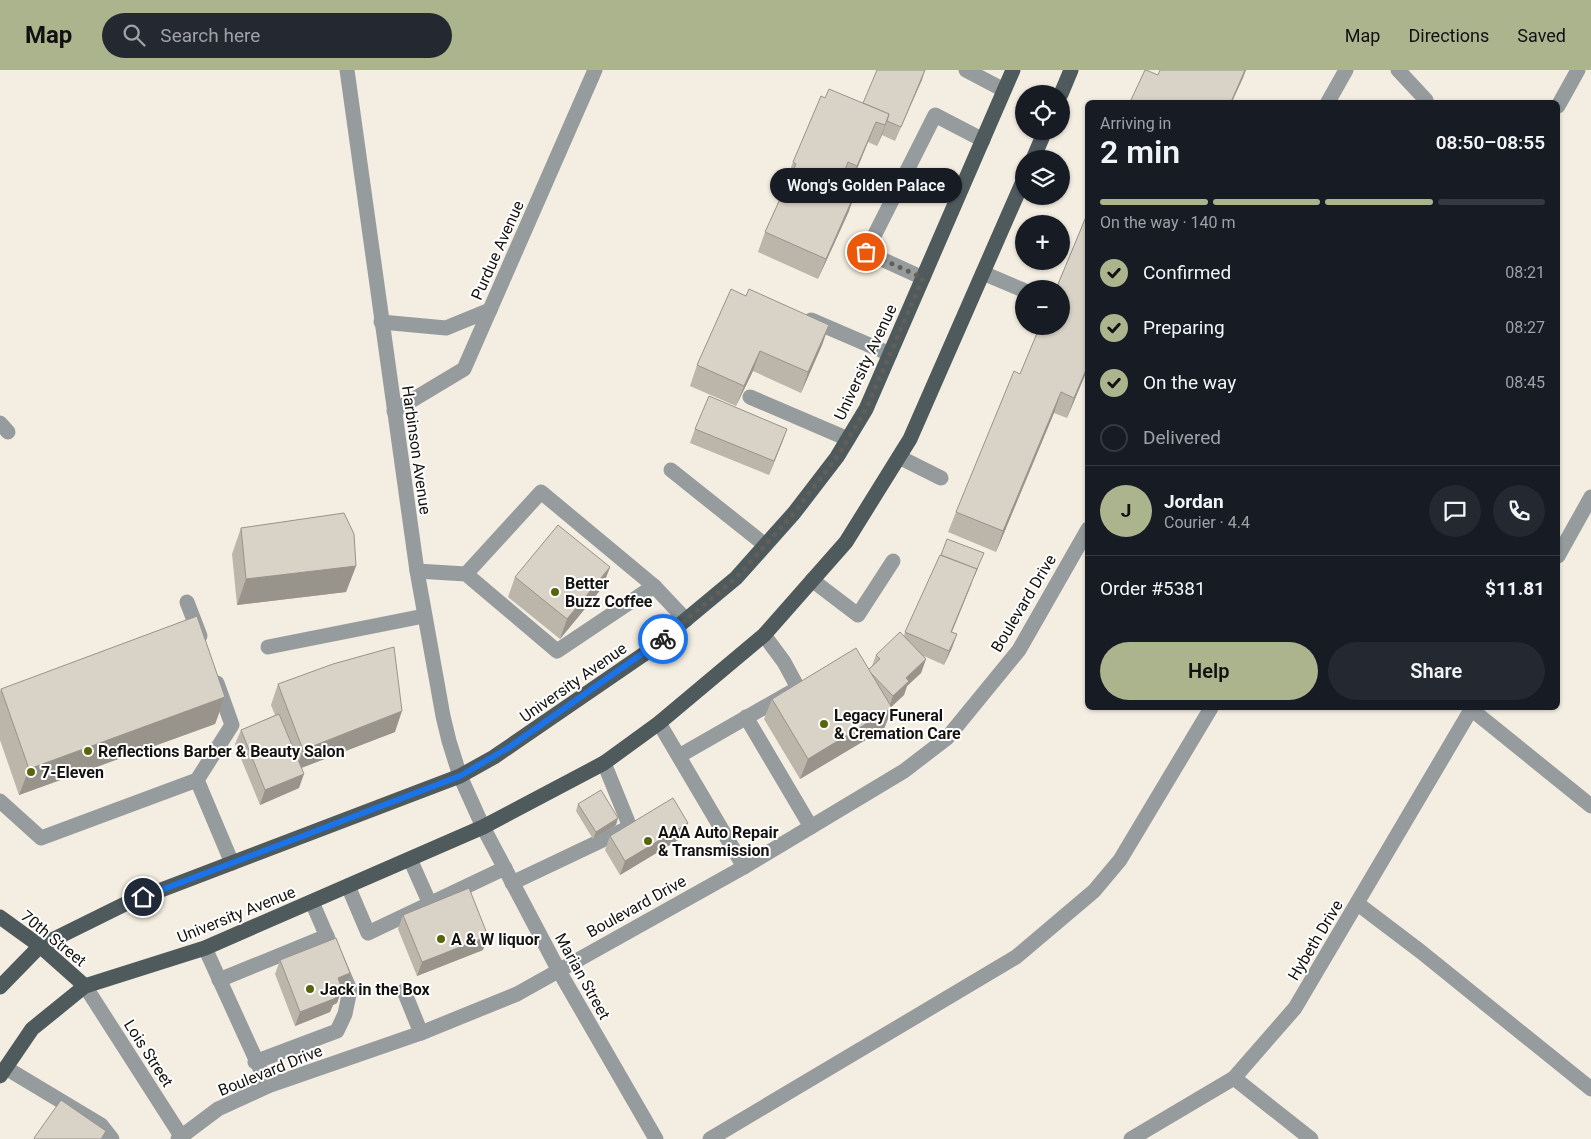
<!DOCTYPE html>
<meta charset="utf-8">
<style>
body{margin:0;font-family:Roboto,sans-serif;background:#242831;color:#f1f3f6;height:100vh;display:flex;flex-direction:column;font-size:19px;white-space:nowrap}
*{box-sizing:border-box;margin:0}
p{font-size:16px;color:#9ea1a6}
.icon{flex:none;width:28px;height:28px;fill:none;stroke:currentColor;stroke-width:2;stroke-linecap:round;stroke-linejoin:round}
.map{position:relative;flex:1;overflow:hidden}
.sheet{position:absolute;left:1085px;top:30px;width:475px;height:610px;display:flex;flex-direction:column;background:#171b24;border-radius:8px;box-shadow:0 1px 4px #0004}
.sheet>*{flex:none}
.tools{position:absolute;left:1015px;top:15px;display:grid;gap:10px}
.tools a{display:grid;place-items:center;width:55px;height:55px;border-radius:50%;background:#171b24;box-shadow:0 1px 4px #0004;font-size:25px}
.pin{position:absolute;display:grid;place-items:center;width:42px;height:42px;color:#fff;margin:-21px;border:2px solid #fff;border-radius:50%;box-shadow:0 1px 5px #0007}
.courier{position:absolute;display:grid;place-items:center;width:50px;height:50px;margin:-25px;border:4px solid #1a73e8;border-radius:50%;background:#fff;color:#222;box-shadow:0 1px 6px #0007}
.bubble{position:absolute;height:35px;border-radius:18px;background:#171b24;box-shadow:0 1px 4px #0004;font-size:16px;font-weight:600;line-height:35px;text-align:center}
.summary em{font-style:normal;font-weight:600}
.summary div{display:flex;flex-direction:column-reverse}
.summary{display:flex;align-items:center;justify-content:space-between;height:85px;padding:0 15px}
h1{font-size:32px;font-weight:600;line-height:38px}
.bar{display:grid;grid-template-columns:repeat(4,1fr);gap:8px 5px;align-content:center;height:60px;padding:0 15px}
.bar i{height:6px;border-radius:4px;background:#363941}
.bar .selected{background:#acb48d}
.bar p{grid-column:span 4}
.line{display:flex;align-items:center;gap:12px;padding:0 15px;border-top:1px solid #363941}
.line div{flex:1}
.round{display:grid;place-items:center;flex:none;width:52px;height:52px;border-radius:26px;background:#242831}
ol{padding:0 15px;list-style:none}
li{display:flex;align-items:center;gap:15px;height:55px}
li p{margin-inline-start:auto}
li .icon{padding:5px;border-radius:50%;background:#acb48d;color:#111;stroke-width:4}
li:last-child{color:#9ea1a6}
li i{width:28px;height:28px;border:2px solid #363941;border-radius:50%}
.action{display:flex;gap:10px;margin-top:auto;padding:10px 15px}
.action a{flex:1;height:58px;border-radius:30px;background:#acb48d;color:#111;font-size:20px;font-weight:600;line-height:58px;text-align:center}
.action a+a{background:#242831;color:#f1f3f6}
header{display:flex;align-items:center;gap:30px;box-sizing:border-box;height:70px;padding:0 25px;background:#acb48d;color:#111}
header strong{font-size:24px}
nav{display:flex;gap:28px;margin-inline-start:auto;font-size:18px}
.search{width:350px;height:45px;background:#242831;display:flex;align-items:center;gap:12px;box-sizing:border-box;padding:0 18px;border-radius:28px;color:#9ea1a6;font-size:19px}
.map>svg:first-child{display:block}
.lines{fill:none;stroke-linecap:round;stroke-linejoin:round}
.minor{stroke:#969c9e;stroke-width:15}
.major{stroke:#4f5a5d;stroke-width:15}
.wall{fill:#bbb5aa}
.shaded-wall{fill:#98938b}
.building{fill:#d9d2c6;stroke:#98938b}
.done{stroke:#635f58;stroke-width:5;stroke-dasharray:0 9}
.route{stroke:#1a73e8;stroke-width:6}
.poi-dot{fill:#57660c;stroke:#fff;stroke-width:2}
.labels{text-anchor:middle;stroke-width:4;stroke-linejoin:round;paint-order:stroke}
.street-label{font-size:16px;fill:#15130f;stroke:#fff}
.poi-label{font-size:16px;font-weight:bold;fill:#15130f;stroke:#fff;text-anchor:start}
</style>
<header>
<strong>Map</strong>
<div class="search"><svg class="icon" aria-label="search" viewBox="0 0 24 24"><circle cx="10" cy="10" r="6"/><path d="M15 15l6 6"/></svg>Search here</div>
<nav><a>Map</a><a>Directions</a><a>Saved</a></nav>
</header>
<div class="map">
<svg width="1591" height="1069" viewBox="0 0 1591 1069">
<rect width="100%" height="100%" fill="#f4ede1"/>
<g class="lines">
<g class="minor">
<polyline points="347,0 417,501 443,646 449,671 460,706 483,757 559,901 656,1069"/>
<polyline points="966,0 1004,20"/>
<polyline points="1398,0 1426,30 1425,32"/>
<polyline points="1328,32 1346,0"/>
<polyline points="1558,36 1578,0"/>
<polyline points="983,203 1023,220"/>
<polyline points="923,208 866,182 935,45 983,70"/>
<polyline points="811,250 890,284"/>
<polyline points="381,252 446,258 490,240"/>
<polyline points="750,327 848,369"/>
<polyline points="394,341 464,299 595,0"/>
<polyline points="0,353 8,362"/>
<polyline points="899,387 941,408"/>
<polyline points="671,400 765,475"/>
<polyline points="1558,486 1591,427"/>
<polyline points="417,501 466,504 557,581 654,516 541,422 466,504"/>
<polyline points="812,510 858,545 893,491"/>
<polyline points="654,516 686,550"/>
<polyline points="187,532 200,566"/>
<polyline points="268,577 424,546"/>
<polyline points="1471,639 1591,736"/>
<polyline points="746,647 811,757"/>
<polyline points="659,653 744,797"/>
<polyline points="679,686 798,618 784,592 764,565"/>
<polyline points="197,710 232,655 217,613"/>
<polyline points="0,731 41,768 197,710 232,793"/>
<polyline points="410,789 430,834"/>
<polyline points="512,813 630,757 604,693"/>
<polyline points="348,816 368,863 505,798"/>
<polyline points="1358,834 1420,881 1591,1019"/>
<polyline points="205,878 268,1016"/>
<polyline points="219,910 327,866"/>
<polyline points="85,916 183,1069"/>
<polyline points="404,921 421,963"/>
<polyline points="255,992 337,961 345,944 350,920 312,832"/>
<polyline points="6,998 101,1055 112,1069"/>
<polyline points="1234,1008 1311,1069"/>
<polyline points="178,1069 218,1039 268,1016 421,963 517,924 744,797 904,701 947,668 1019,580 1088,459"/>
<polyline points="710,1069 1016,887 1094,821 1120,790 1211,638"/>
<polyline points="1131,1069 1234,1008 1295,938 1472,638"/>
</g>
<g class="major">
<polyline points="1061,24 1071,0"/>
<polyline points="1033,89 1045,61"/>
<polyline points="0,847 40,876 85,916"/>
<polyline points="0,917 40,876 127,833 460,706 494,687 647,582 736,508 794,443 837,387 866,339 1013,0"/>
<polyline points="0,1006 32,959 85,916 205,878 483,757 604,693 659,653 764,565 846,472 910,369 1024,109"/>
</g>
</g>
<g class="wall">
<polygon points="925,0 895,71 882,65 877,76 868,72 850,116 845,115 849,141 818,209 758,182 765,162 787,113 785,113 793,92 825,28 863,33"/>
<polygon points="1088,142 1088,298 1067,348 1054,343 996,482 948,462 956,442 1020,304"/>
<polygon points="746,226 829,255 822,275 801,323 753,301 736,336 690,316 697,295"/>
<polygon points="695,359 787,359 769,405 690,373"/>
<polygon points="241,458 356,496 346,522 237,535 232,484"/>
<polygon points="610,497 602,518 560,569 508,527 515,507"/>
<polygon points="972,513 952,562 957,564 944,595 924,586 926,589 921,603 907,616 904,625 891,637 892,638 884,659 800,709 764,649 772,629 868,600 872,596 876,585 904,566 905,562"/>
<polygon points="278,614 395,662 301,698 299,718 260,735 235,674 241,660 275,645 271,635"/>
<polygon points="1,619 225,627 215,654 19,725 0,670 0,621"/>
<polygon points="578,734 616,755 593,769 576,741"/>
<polygon points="688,753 683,767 620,805 605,780 610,766"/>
<polygon points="403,845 483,880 417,906 398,859"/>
<polygon points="280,890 345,917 342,918 342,919 337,933 333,935 330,942 295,956 275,904"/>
</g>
<g class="shaded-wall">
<polygon points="925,0 922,10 895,71 901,57"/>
<polygon points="1245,0 1246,0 1243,8 1232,32 1231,32"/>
<polygon points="889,44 882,65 877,76 885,55"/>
<polygon points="876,52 868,72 850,116 857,96"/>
<polygon points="856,121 849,141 818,209 826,189"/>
<polygon points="829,255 822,275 801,323 808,302"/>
<polygon points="760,281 753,301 736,336 744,316"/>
<polygon points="1088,295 1088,298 1067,348 1074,328"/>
<polygon points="1061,322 1054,343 996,482 1003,461"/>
<polygon points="787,359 782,373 769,405 774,391"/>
<polygon points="981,490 946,576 951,562"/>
<polygon points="356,496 346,522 237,535 246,509"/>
<polygon points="610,497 602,518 560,569 567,549"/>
<polygon points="957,564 952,578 944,595 949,581"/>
<polygon points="926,589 921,603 907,616 904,625 888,640 893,626 906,608"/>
<polygon points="225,627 215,654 19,725 29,699"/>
<polygon points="892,638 884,659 800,709 808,689"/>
<polygon points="402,641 395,662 296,700 303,680"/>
<polygon points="304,704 299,718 260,735 265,720"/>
<polygon points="618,748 616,755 593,769 596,762"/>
<polygon points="688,753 683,767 620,805 625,791"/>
<polygon points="488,866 483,880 417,906 422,892"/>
<polygon points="350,903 345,917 333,922 338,908"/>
<polygon points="342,919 337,933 333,935 330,942 295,956 300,942 333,923"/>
</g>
<g class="building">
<polygon points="877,0 925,0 901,57 887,51 889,44 863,33"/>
<polygon points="1145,0 1146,0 1158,5 1160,0 1245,0 1231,32 1130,32"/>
<polygon points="829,19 889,44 885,55 876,52 857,96 848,92 840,112 856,121 826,189 765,162 796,94 793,92 821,26 825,28"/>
<polygon points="1088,142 1088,295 1074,328 1061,322 1003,461 956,442 1014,301 1020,304 1040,256 1061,256 1061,219 1056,219"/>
<polygon points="731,219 746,226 749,219 829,255 808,302 760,281 744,316 697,295"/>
<polygon points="709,326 787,359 774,391 695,359"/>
<polygon points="344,443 354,464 356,496 246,509 241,458"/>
<polygon points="558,455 610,497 567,549 515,507"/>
<polygon points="947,469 984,483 974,506 977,499 941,485"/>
<polygon points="940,485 977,499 951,562 957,564 949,581 905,562"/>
<polygon points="197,546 225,627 29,699 1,619"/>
<polygon points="900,562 926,589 906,608 909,611 893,626 868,600 880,589 876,585"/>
<polygon points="394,577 402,641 303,680 278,614 333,594"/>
<polygon points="856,578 892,638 808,689 772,629"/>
<polygon points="279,644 304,704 265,720 241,660"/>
<polygon points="601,720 618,748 596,762 578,734"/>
<polygon points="673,728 688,753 625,791 610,766"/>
<polygon points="469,818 488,866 422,892 403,845"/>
<polygon points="336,868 350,903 338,908 342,919 333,923 336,928 300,942 280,890"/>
<polygon points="61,1030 106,1061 101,1069 35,1069 34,1068"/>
</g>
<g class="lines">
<polyline class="done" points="663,569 736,508 794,443 837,387 866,339 923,208 866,182"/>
<polyline class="route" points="143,827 460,706 508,678 663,569"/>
</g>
<g class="poi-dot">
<circle cx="555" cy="522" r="5"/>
<circle cx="824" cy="654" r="5"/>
<circle cx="88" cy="681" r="5"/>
<circle cx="31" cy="702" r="5"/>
<circle cx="648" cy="771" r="5"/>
<circle cx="441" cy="869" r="5"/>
<circle cx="310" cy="919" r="5"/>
</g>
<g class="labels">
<g class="street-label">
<text transform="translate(497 180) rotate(-66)" y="6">Purdue Avenue</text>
<text transform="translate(865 292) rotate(-65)" y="6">University Avenue</text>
<text transform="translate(417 380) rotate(82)" y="6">Harbinson Avenue</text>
<text transform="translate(1023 533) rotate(-59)" y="6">Boulevard Drive</text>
<text transform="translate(573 612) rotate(-35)" y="6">University Avenue</text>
<text transform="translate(636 836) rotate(-29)" y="6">Boulevard Drive</text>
<text transform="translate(236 844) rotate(-22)" y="6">University Avenue</text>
<text transform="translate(54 868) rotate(39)" y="6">70th Street</text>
<text transform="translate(1315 870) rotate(-59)" y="6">Hybeth Drive</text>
<text transform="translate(583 906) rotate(61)" y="6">Marian Street</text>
<text transform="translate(149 983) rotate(57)" y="6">Lois Street</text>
<text transform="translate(270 1000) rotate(-22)" y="6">Boulevard Drive</text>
</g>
<g class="poi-label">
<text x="565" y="519">Better<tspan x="565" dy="18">Buzz Coffee</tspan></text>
<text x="834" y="651">Legacy Funeral<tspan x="834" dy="18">&amp; Cremation Care</tspan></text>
<text x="98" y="687">Reflections Barber &amp; Beauty Salon</text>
<text x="41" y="708">7-Eleven</text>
<text x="658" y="768">AAA Auto Repair<tspan x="658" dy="18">&amp; Transmission</tspan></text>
<text x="451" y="875">A &amp; W liquor</text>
<text x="320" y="925">Jack in the Box</text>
</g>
</g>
</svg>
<div class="tools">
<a><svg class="icon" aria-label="locate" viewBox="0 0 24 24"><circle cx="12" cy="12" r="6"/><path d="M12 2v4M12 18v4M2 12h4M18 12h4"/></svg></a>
<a><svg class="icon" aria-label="layers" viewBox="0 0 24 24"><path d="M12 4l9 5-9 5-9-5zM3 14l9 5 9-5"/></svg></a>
<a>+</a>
<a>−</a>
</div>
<div class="pin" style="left:866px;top:182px;background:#ea580c"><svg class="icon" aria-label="bag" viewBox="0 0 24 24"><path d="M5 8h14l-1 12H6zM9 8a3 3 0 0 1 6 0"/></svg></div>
<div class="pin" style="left:143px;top:827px;background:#1f2937"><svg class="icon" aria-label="home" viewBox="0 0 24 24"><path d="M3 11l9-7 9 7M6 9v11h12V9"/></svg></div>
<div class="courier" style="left:663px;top:569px"><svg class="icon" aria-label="bike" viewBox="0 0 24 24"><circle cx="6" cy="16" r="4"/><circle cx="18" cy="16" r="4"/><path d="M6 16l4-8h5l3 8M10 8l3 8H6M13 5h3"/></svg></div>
<div class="bubble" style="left:770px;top:98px;width:192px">Wong's Golden Palace</div>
<section class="sheet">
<div class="summary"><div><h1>2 min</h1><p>Arriving in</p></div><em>08:50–08:55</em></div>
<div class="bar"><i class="selected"></i><i class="selected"></i><i class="selected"></i><i></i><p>On the way · 140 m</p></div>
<ol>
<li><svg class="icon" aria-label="check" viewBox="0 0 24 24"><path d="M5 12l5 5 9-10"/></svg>Confirmed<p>08:21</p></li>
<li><svg class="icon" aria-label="check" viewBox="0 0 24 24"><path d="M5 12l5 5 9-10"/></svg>Preparing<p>08:27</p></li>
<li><svg class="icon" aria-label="check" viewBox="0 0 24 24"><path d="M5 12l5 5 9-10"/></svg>On the way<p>08:45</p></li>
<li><i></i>Delivered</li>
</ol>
<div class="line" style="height:90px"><b class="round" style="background:#acb48d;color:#111">J</b><div><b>Jordan</b><p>Courier · 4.4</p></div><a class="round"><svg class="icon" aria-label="chat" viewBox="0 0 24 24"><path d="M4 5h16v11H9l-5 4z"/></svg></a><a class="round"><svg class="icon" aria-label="phone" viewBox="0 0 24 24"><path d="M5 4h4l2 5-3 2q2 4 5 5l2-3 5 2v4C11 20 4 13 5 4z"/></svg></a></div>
<div class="line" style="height:65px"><div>Order #5381</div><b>$11.81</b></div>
<div class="action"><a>Help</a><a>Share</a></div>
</section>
</div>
